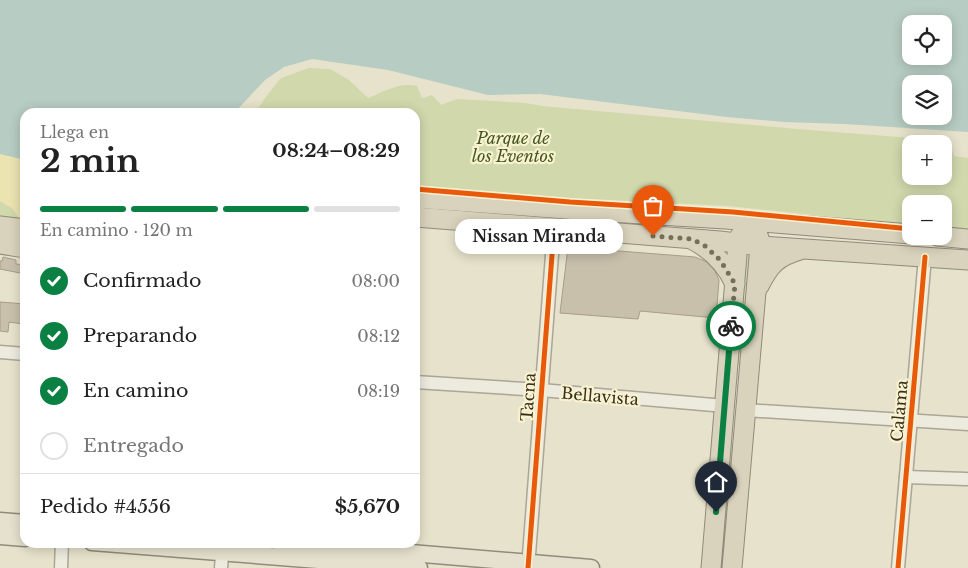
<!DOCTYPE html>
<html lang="es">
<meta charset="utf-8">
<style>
body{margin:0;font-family:"Libre Baskerville",serif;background:#f2f2f2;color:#222;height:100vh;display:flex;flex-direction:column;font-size:19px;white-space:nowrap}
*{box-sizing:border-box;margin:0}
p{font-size:16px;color:#767676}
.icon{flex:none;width:28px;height:28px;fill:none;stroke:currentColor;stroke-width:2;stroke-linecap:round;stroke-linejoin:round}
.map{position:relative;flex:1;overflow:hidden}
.panel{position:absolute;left:20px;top:108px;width:400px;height:440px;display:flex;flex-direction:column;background:#fff;border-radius:15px;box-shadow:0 2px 12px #0003}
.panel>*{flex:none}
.tools{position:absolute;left:902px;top:15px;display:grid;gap:10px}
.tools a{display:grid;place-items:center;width:50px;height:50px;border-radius:10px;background:#fff;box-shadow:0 2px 12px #0003;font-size:25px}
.pin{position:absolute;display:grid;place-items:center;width:42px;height:42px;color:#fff;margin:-51px -21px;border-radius:50% 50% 50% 0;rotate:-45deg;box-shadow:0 0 5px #0007}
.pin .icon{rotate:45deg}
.courier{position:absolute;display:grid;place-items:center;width:50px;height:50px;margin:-25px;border:4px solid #0b8043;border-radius:50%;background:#fff;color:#222;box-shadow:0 1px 6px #0007}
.bubble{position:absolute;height:35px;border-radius:15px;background:#fff;box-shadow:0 2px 12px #0003;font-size:16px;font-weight:700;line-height:35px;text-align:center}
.head em{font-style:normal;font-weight:700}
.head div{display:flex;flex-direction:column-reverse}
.head{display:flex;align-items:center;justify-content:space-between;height:85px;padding:0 20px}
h1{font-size:32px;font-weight:700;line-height:38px}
.bar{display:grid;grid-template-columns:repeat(4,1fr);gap:8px 5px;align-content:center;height:60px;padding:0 20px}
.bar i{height:6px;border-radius:4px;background:#e0e0e0}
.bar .active{background:#0b8043}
.bar p{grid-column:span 4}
.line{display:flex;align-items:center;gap:12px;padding:0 20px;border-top:1px solid #e0e0e0}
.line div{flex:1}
ol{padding:0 20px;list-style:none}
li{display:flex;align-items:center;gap:15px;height:55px}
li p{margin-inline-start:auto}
li .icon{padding:5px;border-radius:50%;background:#0b8043;color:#fff;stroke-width:4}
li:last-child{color:#767676}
li i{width:28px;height:28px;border:2px solid #e0e0e0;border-radius:50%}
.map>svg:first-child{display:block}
.green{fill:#d1d8ac;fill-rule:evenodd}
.sand{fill:#ebe4b1}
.water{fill:#b7ccc2;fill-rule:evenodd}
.building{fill:#c9c0ac;stroke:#a69d8a}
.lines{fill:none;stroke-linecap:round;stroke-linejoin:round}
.minor-casing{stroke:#aba695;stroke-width:15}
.major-casing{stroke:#908b7b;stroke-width:19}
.highway-casing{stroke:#908b7b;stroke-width:21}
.minor{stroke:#edeade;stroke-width:12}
.major{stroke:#e5e1ce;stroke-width:16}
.highway{stroke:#d9d2bc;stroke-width:19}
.cycleway-casing{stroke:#f8f2d0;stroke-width:8}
.cycleway{stroke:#e8590c;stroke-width:5}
.done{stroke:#766e59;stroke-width:5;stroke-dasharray:0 9}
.route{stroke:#0b8043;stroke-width:6}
.labels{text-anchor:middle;stroke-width:4.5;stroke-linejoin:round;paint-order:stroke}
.park-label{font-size:16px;font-style:italic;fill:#425721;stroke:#f8f2d0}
.street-label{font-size:16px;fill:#3a2f1c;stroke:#f8f2d0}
</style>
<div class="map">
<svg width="968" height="568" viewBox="0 0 968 568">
<rect width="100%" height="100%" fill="#e6e2cb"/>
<g class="green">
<path d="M309,68l21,1 19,11 19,18c16,-6 31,-16 49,-12l5,12 10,-3 9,10 16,-6 68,4 17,3 255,23 152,12 5,15 14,2v73l-24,-3v-24h-33v21l-183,-19 -156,-8 -157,-13v-73h-159l9,-14 16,-20zM911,144h33v32h-33z"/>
<polygon points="0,201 12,208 20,219 0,216"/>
<polygon points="741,255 752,256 740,366 734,365"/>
<polygon points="728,442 733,443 724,551 719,550"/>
</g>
<polygon class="sand" points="0,154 25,160 25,220 20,219 12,208 0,201"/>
<path class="water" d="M0,0h968v132l-123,-8 -60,-2 -58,-5 -187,-23 -52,1 -100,-25 -76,-11 -28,8 -19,13 -30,32h-210v48l-25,-6zM911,24h33v32h-33zM911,84h33v32h-33z"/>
<g class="building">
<polygon points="568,247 695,257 707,262 715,271 719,280 716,318 640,311 638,319 560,313"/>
<polygon points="3,257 16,260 16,264 25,265 25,274 0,269 0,261 2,261"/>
<polygon points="0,302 25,304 25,330 22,329 23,324 9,322 8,332 0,331"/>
</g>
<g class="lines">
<defs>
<g id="minor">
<polyline points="0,352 25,354"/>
<polyline points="415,382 541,390 725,406"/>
<polyline points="745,410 968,424"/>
<polyline points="906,477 966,479"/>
<polyline points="61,568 62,542"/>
<polyline points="221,568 223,542"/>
<polyline points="528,568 554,229"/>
<polyline points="898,568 925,257"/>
</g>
<g id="major">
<polyline points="0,521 25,523"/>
<polyline points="0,536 25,538"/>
<polyline points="92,542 419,568"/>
<polyline points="279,542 591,568"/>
</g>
<g id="highway">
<polyline points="415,198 592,211 726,219 911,234"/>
<polyline points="415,217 720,241 760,246 968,260"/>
<polyline points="0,226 25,229"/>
<polyline points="937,236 968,239"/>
<path d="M693,240c19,10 33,24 42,44"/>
<polyline points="0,244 25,248"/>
<path d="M759,286c11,-22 18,-29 41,-36"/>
<polyline points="711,568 738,243 740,236 752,221 759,238 760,246 732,568"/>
</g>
</defs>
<use href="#minor" class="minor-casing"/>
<use href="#major" class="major-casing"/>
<use href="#highway" class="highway-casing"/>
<use href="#minor" class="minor"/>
<use href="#major" class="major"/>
<use href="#highway" class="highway"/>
<defs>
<g id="cycleway">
<polyline points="415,189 570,202 733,212 911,229"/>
<polyline points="528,568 554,229"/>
<polyline points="898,568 925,257"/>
</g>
</defs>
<use href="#cycleway" class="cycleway-casing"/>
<use href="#cycleway" class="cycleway"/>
</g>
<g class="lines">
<polyline class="done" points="653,236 692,239 705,246 720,260 735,284 731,326"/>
<polyline class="route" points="716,512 731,326"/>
</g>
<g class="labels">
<g class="park-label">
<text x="513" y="144">Parque de<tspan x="513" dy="18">los Eventos</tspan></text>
</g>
<g class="street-label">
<text transform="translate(600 396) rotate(5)" y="6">Bellavista</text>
<text transform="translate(528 397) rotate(-86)" y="6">Tacna</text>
<text transform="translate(899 411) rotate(-85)" y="6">Calama</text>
</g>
</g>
</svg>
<div class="tools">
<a><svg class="icon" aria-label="locate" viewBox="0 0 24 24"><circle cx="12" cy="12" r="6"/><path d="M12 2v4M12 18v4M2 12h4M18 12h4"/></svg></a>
<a><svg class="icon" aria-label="layers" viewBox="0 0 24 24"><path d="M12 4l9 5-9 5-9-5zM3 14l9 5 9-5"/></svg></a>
<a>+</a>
<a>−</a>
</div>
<div class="pin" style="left:653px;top:236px;background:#ea580c"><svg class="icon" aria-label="bag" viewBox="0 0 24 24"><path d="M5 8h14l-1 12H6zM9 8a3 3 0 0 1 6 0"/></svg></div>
<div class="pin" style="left:716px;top:512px;background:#1f2937"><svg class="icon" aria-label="home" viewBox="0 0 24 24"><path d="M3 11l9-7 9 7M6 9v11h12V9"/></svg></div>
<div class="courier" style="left:731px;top:326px"><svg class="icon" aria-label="bike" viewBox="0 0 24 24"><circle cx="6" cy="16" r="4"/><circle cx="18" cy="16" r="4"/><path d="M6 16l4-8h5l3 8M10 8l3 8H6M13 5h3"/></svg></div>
<div class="bubble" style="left:455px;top:219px;width:168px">Nissan Miranda</div>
<section class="panel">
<div class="head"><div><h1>2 min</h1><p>Llega en</p></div><em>08:24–08:29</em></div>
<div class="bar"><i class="active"></i><i class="active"></i><i class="active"></i><i></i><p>En camino · 120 m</p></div>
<ol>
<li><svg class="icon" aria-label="check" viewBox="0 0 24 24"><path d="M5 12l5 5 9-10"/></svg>Confirmado<p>08:00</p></li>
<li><svg class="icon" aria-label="check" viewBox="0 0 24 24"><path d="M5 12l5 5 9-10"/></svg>Preparando<p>08:12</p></li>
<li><svg class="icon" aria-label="check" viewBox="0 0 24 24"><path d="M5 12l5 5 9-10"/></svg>En camino<p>08:19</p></li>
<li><i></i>Entregado</li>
</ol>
<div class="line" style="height:65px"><div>Pedido #4556</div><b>$5,670</b></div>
</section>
</div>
